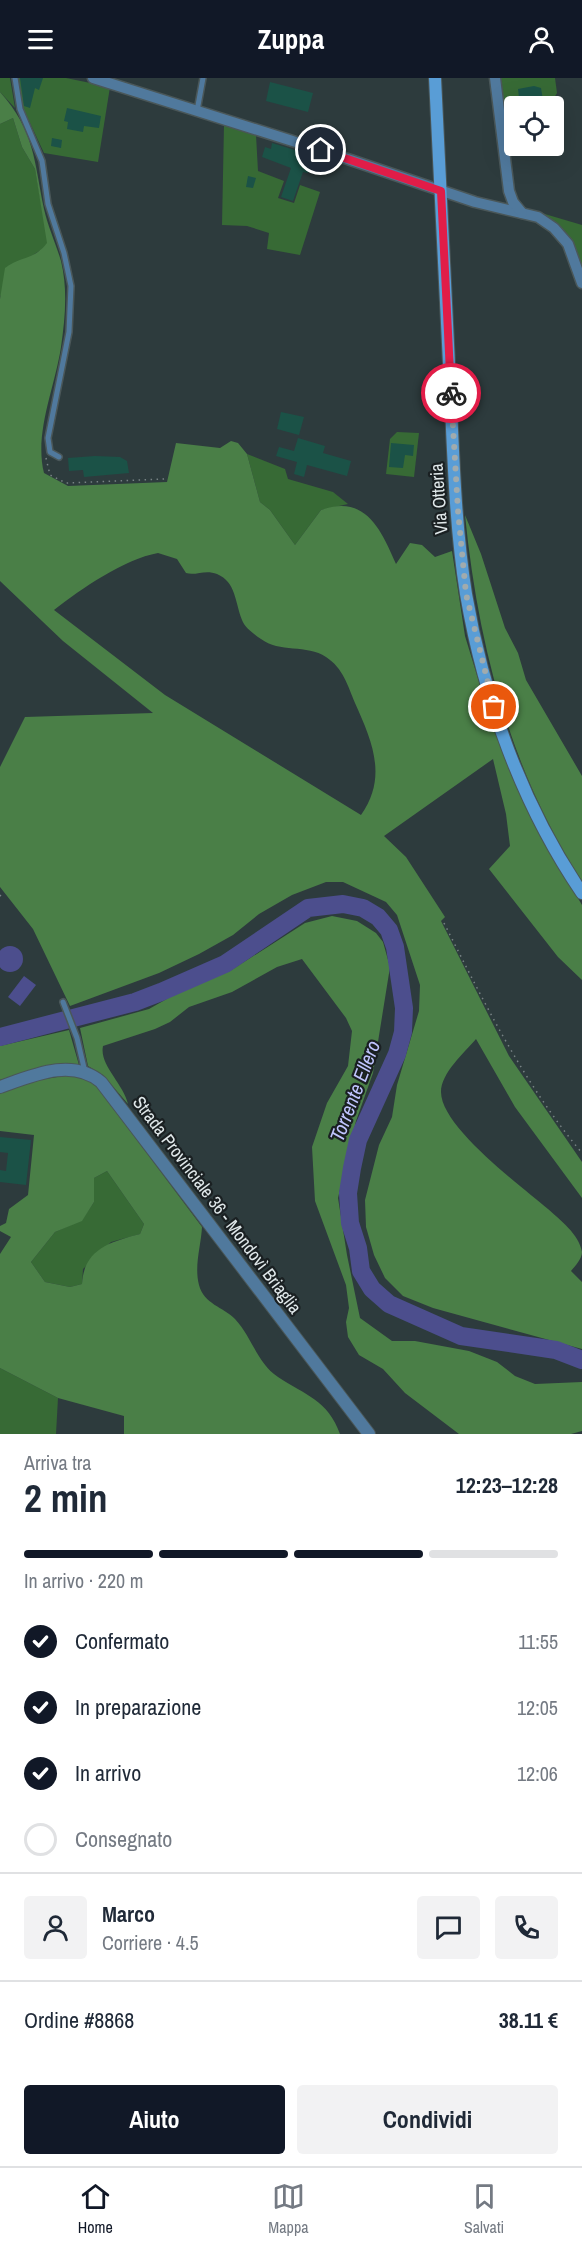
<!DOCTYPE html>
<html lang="it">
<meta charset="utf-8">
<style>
body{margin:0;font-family:"Archivo Narrow",sans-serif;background:#f2f2f3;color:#1f2937;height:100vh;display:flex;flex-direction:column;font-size:22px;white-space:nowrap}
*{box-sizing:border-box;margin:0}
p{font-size:20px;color:#747a83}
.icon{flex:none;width:33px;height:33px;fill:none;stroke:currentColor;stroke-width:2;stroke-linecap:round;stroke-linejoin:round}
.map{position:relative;height:1356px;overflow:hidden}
.side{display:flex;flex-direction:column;background:#fff;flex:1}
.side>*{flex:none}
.controls{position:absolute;left:504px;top:18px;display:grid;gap:12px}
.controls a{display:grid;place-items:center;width:60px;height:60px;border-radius:6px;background:#fff;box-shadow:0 6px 24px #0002;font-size:30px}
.pin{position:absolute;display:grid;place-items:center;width:51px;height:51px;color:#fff;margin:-26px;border:3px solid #fff;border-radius:50%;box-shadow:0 2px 6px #0007}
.courier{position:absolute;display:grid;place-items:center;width:60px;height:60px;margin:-30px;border:4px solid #e11d48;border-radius:50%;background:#fff;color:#222;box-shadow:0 2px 8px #0007}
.summary em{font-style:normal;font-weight:800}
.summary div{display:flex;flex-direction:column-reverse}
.summary{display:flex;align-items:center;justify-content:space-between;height:102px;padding:0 24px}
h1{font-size:39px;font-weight:800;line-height:45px}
.bar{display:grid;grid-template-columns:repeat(4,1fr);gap:9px 6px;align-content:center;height:72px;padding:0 24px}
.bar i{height:8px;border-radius:4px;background:#e0e1e3}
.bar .current{background:#111827}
.bar p{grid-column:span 4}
.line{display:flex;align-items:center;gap:15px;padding:0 24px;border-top:2px solid #e0e1e3}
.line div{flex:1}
.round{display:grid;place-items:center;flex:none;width:63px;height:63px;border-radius:6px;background:#f2f2f3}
ol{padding:0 24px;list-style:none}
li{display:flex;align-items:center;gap:18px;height:66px}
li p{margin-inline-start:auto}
li .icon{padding:6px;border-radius:50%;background:#111827;color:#fff;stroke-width:4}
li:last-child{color:#747a83}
li i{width:33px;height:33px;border:3px solid #e0e1e3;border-radius:50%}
.primary-button{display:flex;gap:12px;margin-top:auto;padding:12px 24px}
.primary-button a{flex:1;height:69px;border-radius:6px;background:#111827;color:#fff;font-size:24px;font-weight:800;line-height:69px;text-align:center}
.primary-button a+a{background:#f2f2f3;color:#1f2937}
header{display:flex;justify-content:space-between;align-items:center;height:78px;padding:0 24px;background:#111827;color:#fff;font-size:27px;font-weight:800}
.tab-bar{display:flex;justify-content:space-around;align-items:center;height:84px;border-top:2px solid #e0e1e3;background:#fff;font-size:16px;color:#747a83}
.tab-bar a{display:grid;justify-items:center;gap:3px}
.tab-bar .current{color:#111827}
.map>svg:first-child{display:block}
.green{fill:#376a35}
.forest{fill:#4a7f47;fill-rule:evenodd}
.water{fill:#4c4e8d}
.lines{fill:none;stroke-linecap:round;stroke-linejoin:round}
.river{stroke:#4c4e8d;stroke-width:18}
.building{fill:#1b5247}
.service-casing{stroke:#4a5759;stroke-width:8}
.minor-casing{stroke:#4a5759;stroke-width:13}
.tertiary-casing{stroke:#4a5759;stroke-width:14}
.secondary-casing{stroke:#4a5759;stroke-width:14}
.path{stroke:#778284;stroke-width:1.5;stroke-dasharray:1.5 4.5;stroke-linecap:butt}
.service{stroke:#50799d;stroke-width:5}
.minor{stroke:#50799d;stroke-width:10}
.tertiary{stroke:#50799d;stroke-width:12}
.secondary{stroke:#599dd6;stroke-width:12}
.done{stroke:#a1abad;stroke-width:6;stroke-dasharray:0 10.8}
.route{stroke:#e11d48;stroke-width:8}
.labels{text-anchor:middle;stroke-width:4.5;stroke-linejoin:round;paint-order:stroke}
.street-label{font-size:18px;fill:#e0e8ea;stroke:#1a2022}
.water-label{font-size:20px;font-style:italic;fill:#c0c5fe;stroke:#1a2022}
</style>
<header><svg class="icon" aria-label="menu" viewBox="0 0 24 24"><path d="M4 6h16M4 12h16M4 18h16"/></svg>Zuppa<svg class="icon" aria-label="person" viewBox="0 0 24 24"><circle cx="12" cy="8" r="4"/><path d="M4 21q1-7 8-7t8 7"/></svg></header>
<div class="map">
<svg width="582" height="1356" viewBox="0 0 582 1356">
<rect width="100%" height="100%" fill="#2d3b3d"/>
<g class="green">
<polygon points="0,0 10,0 15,30 0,14"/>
<polygon points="18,0 66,0 110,9 98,84 44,75 22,28"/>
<polygon points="499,0 555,0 557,15 549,28 514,28 514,52 506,53"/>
<path d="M13,40l9,29 13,22 13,74c-7,8 -12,10 -20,15 -13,8 -25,27 -28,41v-175z"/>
<polygon points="224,47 256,57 258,93 284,103 278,120 294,125 300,107 320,114 300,177 267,171 269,155 247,148 222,147"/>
<polygon points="538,134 582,147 582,192"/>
<polygon points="397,354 419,355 414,399 386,396 390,361"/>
<polygon points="247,376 285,391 288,401 333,414 348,426 321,432 295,467 270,432 260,424"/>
<polygon points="107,1093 144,1146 140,1156 111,1164 83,1191 82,1206 70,1209 45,1204 31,1184 55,1154 82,1142 94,1124 94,1100"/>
<polygon points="0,1290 58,1320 56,1356 0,1356"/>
</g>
<g class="forest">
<path d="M0,14c35,39 34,69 44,117 4,18 12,35 17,52 7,29 4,58 0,86 -6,40 -27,86 -17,126l24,13 99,-4 9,-39 44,5 11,-7 7,2 9,11 13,48 10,8 25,35 26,-35c45,-16 60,20 75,54l14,-21 12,2 13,12 17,-6 13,85 28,92 43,100 46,77v75l-24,-23 -69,-88 21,-23 -4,-32 -13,-55 -109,77 22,21 39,60 -4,4 68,135 73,106v36l-67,-91 -39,-68c-12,14 -35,34 -35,53 0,35 80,94 107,117 12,11 31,25 34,43 0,7 -7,14 -11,19l11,11v67l-149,-41 -30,-12 -18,-18 -11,-23 -8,-28 -1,-27 14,-55 13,-28 5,-32 22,-74 1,-26 -23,-70 -11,-13 -43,-20h-17l-34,13 -33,19 -26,21 -34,19 -40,19 -89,33 -37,-77 -33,-42v-120l25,-50 128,-4 -90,-72 -63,-60v-282l5,-31c16,-12 29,-8 42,-25l-12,-74 -13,-22 -9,-29 -13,6zM158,475l19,6 9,14c10,3 19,-4 31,1 19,8 18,28 25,46 3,8 12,14 19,19 18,14 46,5 65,18 17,11 22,29 29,46 17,38 33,74 6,112l-196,-120 -111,-85c27,-21 70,-51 104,-57z"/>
<path d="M465,437l16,39 24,74 13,25 8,27 56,96v105c-72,-110 -104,-237 -117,-366z"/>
<path d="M332,838l25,5 19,12 7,9 7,25 -17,106 -17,48 -18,77 9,57 13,63 32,23h23l54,10 28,11 18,14 20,8 47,-2v49l-11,3h-112l-54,-41 -22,-24 -24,-14 -11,-18 -2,-15 3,-14 -3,-23 -31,-84 -3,-54 15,-44 21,-37 4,-35 -6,-13 -44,-59 -25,8 -45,25 -43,15 -19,15 -15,7 -52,17c-4,19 20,37 25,58l-25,-29 -15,-9 -8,-38 69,-19 30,-17 51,-21 75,-48z"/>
<polygon points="69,952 79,987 21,995 0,1002 0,968"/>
<path d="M70,997l17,4 11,9 104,139c-1,19 -8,39 -3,58 5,19 24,22 36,34 17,18 22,44 43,58 27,18 50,23 62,57h-216v-18l-66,-18 -58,-30v-114l11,-17 -11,-6v-5l6,-3 3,-14 19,-14 6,-60 -34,-4v-38l32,-12zM107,1093l37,53 -4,10c-30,8 -56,15 -58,50l-12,3 -25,-5 -14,-20 24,-30 27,-11 12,-19v-24z"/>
</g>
<g class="water">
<circle cx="10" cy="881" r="13"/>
<polygon points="24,898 36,907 20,928 8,919"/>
</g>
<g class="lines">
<polyline class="river" points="0,959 135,924 161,914 225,886 308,830 343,826 363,830 378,839 389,852 395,869 404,930 403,954 397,976 358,1062 352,1090 348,1115 350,1145 358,1170 361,1193 372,1211 389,1226 461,1258 556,1272 582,1282"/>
</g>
<g class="building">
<polygon points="20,0 43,0 39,12 35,10 30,30 24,28"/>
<polygon points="270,4 313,15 308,34 266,23"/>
<polygon points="534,8 541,10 544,28 520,28 518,11"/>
<polygon points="67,30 101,38 99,50 84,48 83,54 67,51 68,44 64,43"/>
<polygon points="52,60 62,62 61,70 51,68"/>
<polygon points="272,65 324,81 319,93 310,90 308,95 303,94 293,123 281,119 291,90 262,79 265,69 271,71"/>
<polygon points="248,98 256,100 253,110 246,109"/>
<polygon points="281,334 304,339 299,357 277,351"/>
<polygon points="298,360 325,368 323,375 351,383 347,398 307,387 304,399 294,396 297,384 276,378 279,369 294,373"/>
<polygon points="391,365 414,367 413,378 405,377 403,390 389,389"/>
<polygon points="95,378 120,379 127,383 129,395 84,399 83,392 69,393 68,380"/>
<polygon points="0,1059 31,1062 26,1107 0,1104 0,1092 6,1093 8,1075 0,1074"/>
</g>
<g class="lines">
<defs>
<g id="service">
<polyline points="15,0 20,31 42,83 48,126 64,175 71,208 69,254 48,360 50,374 59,379"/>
<polyline points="197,33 203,0"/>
<polyline points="63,924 77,960 85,994"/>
</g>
<g id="minor">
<polyline points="93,0 321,72 475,124 538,139 554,150 568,166 582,205"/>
<polyline points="495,0 509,113 513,124 522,135"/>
</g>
<path id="tertiary" d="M0,1009c31,-11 72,-30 101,-5l268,352"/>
<path id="secondary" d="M435,0c5,95 10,190 14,286 4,76 5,155 17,230 18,105 56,211 116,299"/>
</defs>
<use href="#service" class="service-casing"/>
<use href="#minor" class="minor-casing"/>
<use href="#tertiary" class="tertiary-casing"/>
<use href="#secondary" class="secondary-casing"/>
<g class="path">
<polyline points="46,380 50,397 66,405 165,401"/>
<polyline points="0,817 2,820"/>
<path d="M444,845c41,81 80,161 138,230"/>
</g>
<use href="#service" class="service"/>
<use href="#minor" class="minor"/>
<use href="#tertiary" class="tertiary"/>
<use href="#secondary" class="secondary"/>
</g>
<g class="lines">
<polyline class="done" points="451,315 458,433 466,516 494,629"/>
<polyline class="route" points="321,72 441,113 451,315"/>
</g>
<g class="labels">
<g class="street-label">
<text transform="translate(439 421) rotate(-94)" y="6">Via Otteria</text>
<text transform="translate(217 1127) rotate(53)" y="6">Strada Provinciale 36 - Mondovì Briaglia</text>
</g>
<g class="water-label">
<text transform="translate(355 1013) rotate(-69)" y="7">Torrente Ellero</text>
</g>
</g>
</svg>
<div class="controls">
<a><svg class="icon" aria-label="locate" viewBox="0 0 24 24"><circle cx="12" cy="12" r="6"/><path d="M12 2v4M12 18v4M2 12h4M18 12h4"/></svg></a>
</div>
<div class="pin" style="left:494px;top:629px;background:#ea580c"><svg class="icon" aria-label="bag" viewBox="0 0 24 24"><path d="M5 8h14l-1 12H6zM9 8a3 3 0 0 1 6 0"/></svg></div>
<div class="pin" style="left:321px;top:72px;background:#1f2937"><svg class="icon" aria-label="home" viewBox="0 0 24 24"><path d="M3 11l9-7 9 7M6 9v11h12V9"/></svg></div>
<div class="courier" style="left:451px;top:315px"><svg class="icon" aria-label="bike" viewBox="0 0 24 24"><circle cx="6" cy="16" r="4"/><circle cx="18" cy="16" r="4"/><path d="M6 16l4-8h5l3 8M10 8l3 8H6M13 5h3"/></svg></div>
</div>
<section class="side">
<div class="summary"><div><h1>2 min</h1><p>Arriva tra</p></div><em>12:23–12:28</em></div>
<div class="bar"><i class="current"></i><i class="current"></i><i class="current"></i><i></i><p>In arrivo · 220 m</p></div>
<ol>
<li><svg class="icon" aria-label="check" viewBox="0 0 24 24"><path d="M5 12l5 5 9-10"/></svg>Confermato<p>11:55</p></li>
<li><svg class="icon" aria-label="check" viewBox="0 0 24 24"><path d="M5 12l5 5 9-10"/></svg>In preparazione<p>12:05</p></li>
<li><svg class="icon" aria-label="check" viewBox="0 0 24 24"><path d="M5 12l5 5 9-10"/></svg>In arrivo<p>12:06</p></li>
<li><i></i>Consegnato</li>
</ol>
<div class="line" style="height:108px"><a class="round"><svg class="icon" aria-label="person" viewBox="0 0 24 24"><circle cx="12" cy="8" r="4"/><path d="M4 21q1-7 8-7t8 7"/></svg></a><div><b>Marco</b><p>Corriere · 4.5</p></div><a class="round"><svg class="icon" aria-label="chat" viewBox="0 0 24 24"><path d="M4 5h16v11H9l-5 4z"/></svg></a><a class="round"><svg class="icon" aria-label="phone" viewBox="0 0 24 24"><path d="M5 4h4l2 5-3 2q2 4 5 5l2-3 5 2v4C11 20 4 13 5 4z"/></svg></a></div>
<div class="line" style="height:78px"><div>Ordine #8868</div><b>38.11 €</b></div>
<div class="primary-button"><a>Aiuto</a><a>Condividi</a></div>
</section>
<nav class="tab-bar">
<a class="current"><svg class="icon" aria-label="home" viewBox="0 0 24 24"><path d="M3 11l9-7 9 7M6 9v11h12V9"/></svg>Home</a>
<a><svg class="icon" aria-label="map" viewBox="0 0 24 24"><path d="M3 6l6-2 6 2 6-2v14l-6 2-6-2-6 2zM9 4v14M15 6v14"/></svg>Mappa</a>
<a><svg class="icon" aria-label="saved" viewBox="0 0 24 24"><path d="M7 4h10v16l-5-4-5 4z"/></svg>Salvati</a>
</nav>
